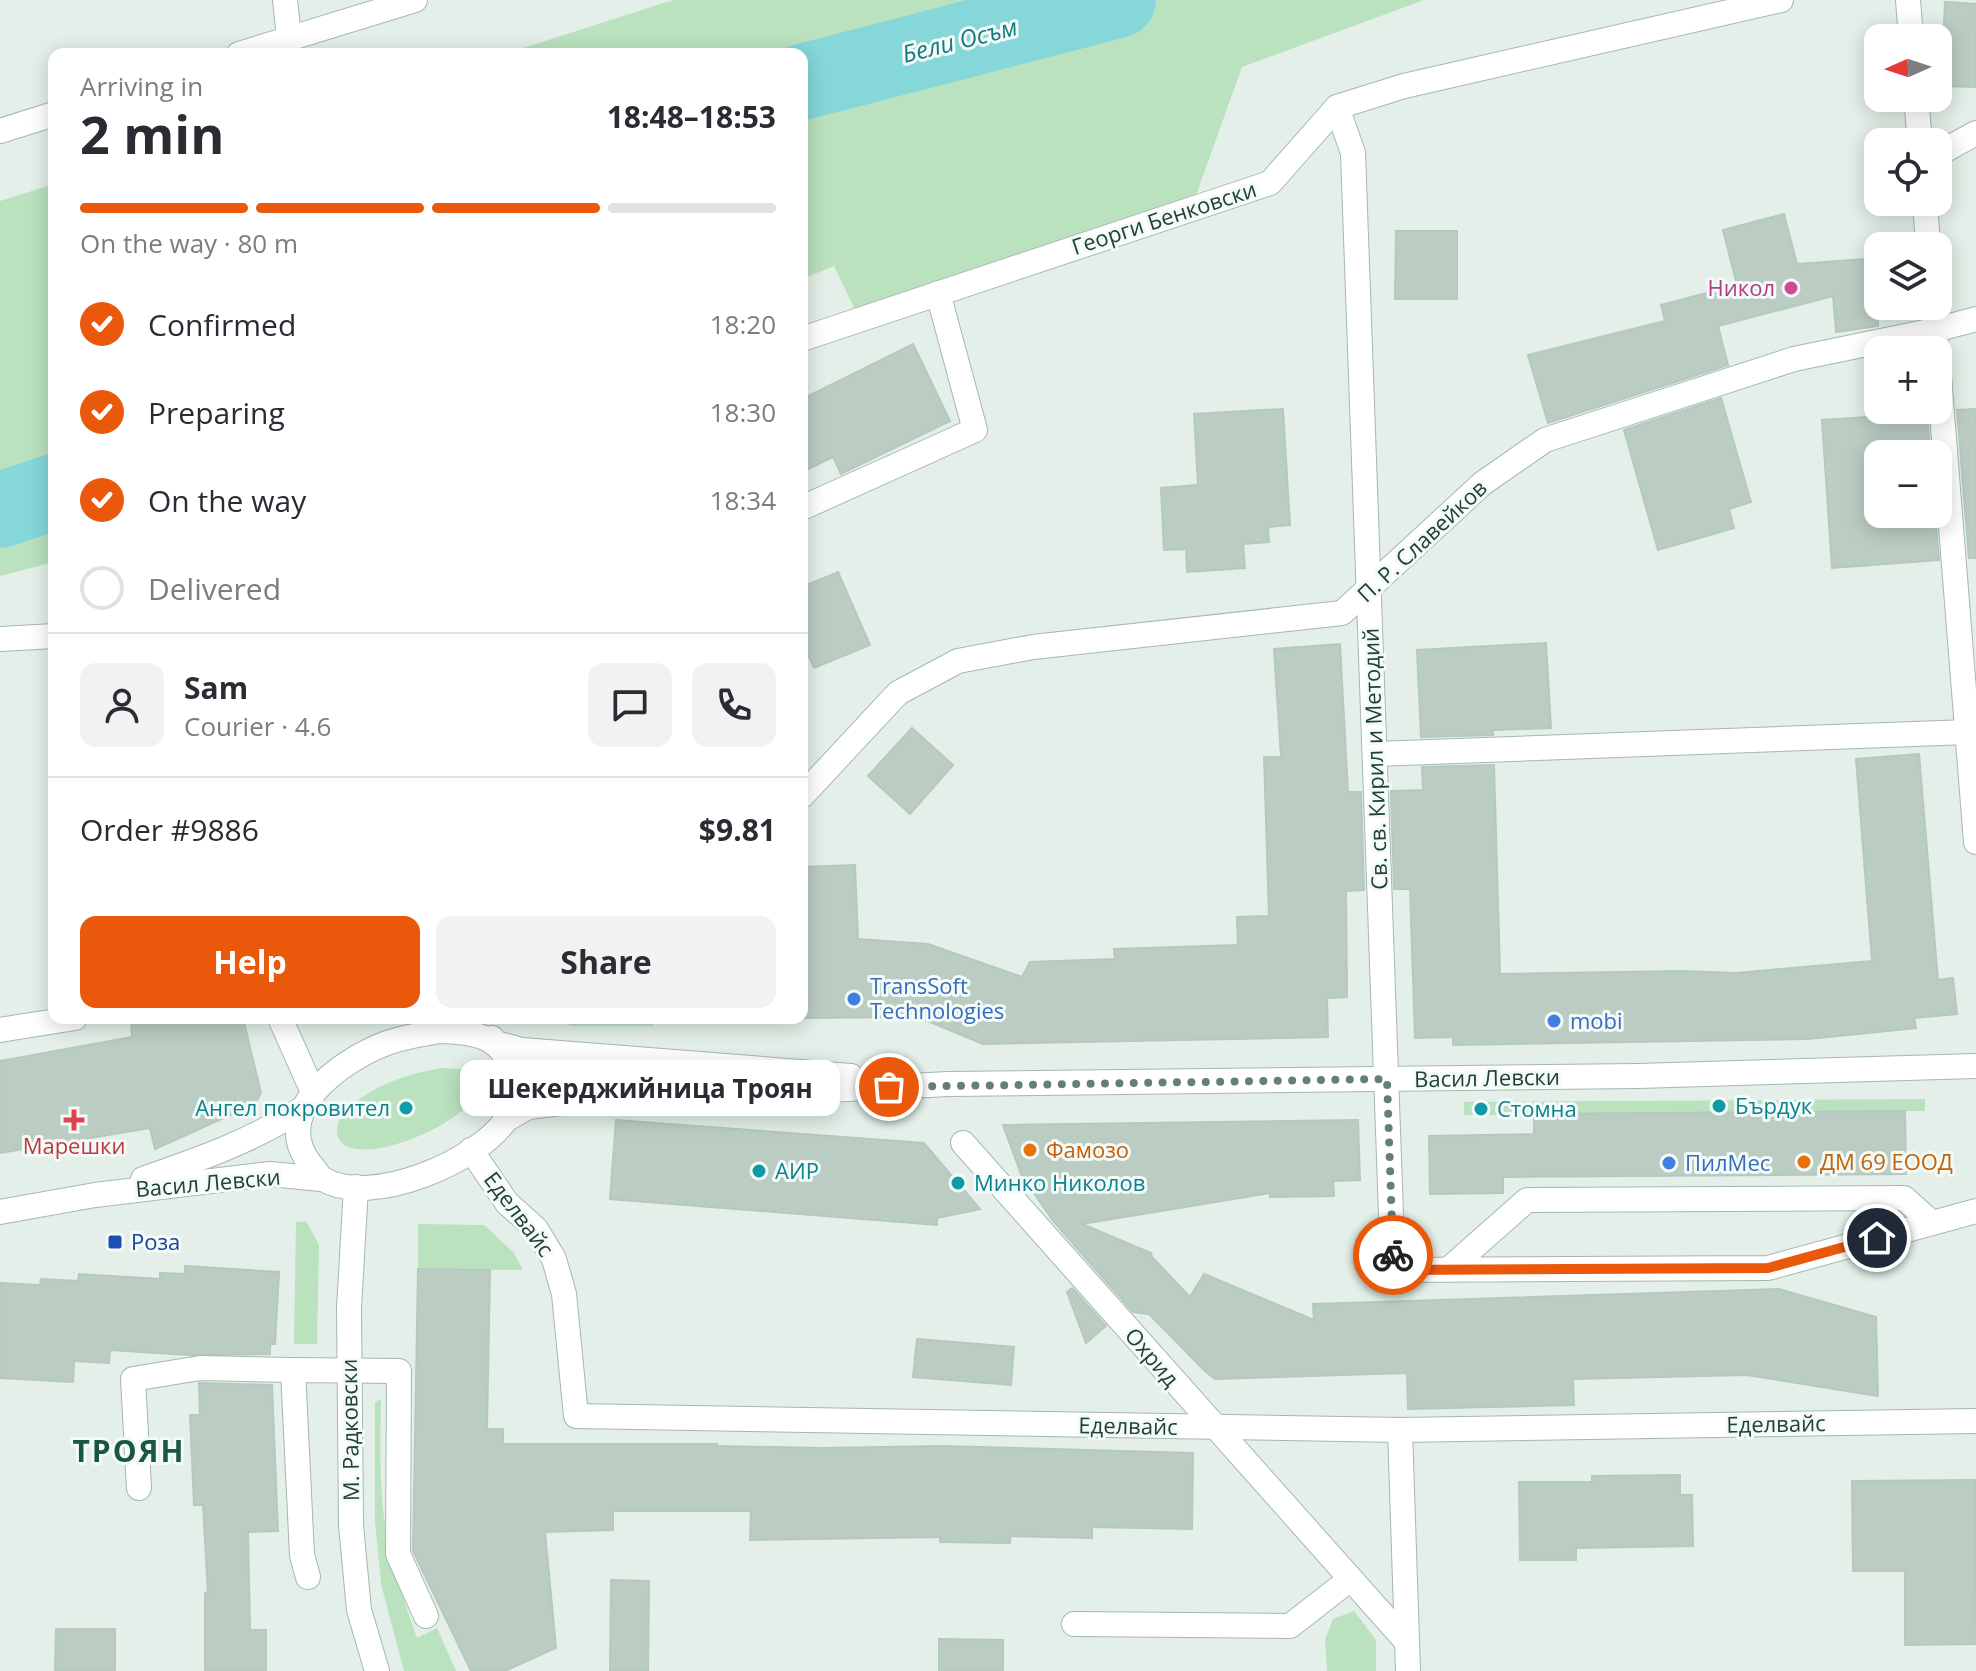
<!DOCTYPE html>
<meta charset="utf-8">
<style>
body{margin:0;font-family:"Open Sans",sans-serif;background:#f2f2f3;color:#2b2b33;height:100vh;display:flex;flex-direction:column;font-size:30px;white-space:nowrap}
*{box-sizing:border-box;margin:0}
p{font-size:26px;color:#7c7c81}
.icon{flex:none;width:44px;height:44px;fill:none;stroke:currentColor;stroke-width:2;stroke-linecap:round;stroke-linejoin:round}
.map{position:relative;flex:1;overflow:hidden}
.details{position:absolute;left:48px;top:48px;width:760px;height:976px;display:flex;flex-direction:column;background:#fff;border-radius:16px;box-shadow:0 4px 20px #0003}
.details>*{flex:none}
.needle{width:52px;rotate:267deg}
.buttons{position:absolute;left:1864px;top:24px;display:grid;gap:16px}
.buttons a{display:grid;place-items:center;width:88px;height:88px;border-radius:16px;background:#fff;box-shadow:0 4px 20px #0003;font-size:40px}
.pin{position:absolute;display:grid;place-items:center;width:68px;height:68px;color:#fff;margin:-34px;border:4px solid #fff;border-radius:50%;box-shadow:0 2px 8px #0007}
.courier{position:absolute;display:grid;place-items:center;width:80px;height:80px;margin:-40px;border:6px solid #ea580c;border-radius:50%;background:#fff;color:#222;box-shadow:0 2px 10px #0007}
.bubble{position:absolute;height:56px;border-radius:16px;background:#fff;box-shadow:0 4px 20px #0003;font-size:26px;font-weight:700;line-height:56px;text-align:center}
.headline em{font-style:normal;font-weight:700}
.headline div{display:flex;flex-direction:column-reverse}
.headline{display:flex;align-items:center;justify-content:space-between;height:136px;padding:0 32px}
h1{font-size:52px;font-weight:700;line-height:60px}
.bar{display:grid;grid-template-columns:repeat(4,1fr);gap:12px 8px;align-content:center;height:96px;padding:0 32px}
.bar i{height:10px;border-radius:6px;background:#e1e1e2}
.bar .current{background:#ea580c}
.bar p{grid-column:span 4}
.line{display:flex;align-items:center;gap:20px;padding:0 32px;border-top:2px solid #e1e1e2}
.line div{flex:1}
.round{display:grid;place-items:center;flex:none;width:84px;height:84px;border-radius:16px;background:#f2f2f3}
ol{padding:0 32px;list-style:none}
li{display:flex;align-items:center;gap:24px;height:88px}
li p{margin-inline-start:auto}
li .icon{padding:8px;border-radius:50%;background:#ea580c;color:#fff;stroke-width:4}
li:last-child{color:#7c7c81}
li i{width:44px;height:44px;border:4px solid #e1e1e2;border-radius:50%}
.action{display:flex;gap:16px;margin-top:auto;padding:16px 32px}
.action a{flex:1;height:92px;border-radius:16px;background:#ea580c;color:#fff;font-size:32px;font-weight:700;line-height:92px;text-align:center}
.action a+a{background:#f2f2f3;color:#2b2b33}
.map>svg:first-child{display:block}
.green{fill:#bae2bf}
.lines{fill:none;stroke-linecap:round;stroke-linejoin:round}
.river{stroke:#85d7d9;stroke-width:76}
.building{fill:#bbcdc3;stroke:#b5c9be;stroke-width:2}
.service-casing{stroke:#a5b8af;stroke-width:26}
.minor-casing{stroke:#a5b8af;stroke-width:26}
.tertiary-casing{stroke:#a5b8af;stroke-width:26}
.service{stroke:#fff;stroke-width:24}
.minor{stroke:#fff;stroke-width:24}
.tertiary{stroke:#fff;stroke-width:24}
.done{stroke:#647f74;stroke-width:8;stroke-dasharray:0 14.4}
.route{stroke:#ea580c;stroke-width:10}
.hotel-dot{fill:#d1479c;stroke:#f4faf7;stroke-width:3}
.shop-dot{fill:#3f7fe0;stroke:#f4faf7;stroke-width:3}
.culture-dot{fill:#0f9aa8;stroke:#f4faf7;stroke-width:3}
.health-dot{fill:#e0444e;stroke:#f4faf7;stroke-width:3}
.food-dot{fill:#e8710a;stroke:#f4faf7;stroke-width:3}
.transit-dot{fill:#1a4fb4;stroke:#f4faf7;stroke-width:3}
.labels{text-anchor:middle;stroke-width:6;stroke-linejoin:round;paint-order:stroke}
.street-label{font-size:22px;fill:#204235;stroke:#f4faf7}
.hotel-label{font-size:22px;fill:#b23c85;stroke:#f4faf7;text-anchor:end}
.shop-label{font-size:22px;fill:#366cbe;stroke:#f4faf7;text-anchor:start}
.culture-label{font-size:22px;fill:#0d838f;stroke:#f4faf7;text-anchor:start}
.health-label{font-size:22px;fill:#be3a42;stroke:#f4faf7}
.food-label{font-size:22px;fill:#c56008;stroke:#f4faf7;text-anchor:start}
.transit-label{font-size:22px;fill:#164399;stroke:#f4faf7;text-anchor:start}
.water-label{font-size:24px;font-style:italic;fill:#137b80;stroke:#f4faf7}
.district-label{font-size:30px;font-weight:bold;letter-spacing:2px;fill:#1a5740;stroke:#f4faf7}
</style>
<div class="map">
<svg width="1976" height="1671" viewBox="0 0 1976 1671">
<rect width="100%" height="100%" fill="#e3efe8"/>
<g class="green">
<polygon points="673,0 1424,0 1242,67 1191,209 858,316 834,266 802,279 802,54 505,54"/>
<polygon points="54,184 54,562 0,576 0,201"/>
<polygon points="547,1018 653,1018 653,1026 572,1026"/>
<path d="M442,1068l21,1 8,4c3,5 6,10 6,16 -4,37 -153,95 -139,34 20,-34 67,-49 104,-55z"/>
<polygon points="1925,1099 1925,1111 1464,1115 1464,1102"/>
<polygon points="306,1221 319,1245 317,1344 294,1344 296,1222"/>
<polygon points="418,1224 484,1225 514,1253 523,1270 418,1269"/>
<path d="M381,1399c-1,42 -2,96 6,137 7,35 18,68 30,102l20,-10 19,43h-52l-23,-87 -6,-63v-119z"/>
<polygon points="1354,1611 1376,1640 1376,1671 1327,1671 1325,1640 1333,1619"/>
</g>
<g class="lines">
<g class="river">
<polyline points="802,82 1118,0"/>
<polyline points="0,510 54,492"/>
</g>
</g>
<g class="building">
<polygon points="1945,2 1976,4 1976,87 1941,86"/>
<polygon points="1784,214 1797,264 1878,258 1878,326 1836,332 1833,296 1718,326 1728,365 1548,423 1528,355 1665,321 1661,305 1737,285 1723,230"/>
<polygon points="1396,231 1457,231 1457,299 1395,299"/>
<polygon points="913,344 950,421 841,474 833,457 802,472 802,399"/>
<polygon points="1721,398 1751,502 1729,509 1734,528 1658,550 1624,430"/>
<polygon points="1283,409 1290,525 1268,527 1269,542 1243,544 1245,568 1187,572 1186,549 1164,550 1161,488 1198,485 1194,414"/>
<polygon points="1976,409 1976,558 1969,558 1957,410"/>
<polygon points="1927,413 1930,454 1878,454 1878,514 1935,514 1939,560 1832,568 1822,420"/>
<polygon points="838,572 870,645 814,668 802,641 802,587"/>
<polygon points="1546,643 1551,728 1493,730 1493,735 1421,737 1417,650"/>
<polygon points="1340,644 1348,792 1361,792 1364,890 1346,891 1347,997 1327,998 1328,1037 983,1044 918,1017 802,1018 802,867 855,865 858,939 928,944 1022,977 1030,962 1115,959 1114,949 1238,945 1237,917 1269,916 1264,757 1281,757 1274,649"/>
<polygon points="912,728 953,765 910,814 868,776"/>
<polygon points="1919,754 1938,980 1953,978 1957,1014 1914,1018 1916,1028 1808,1039 1453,1045 1453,1037 1415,1038 1410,889 1394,889 1391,791 1423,790 1422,767 1494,765 1500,974 1682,971 1736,973 1872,961 1856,759"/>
<polygon points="131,1018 243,1018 261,1093 255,1104 155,1149 150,1128 0,1153 0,1061 132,1037"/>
<polygon points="1905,1111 1906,1174 1503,1177 1503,1193 1430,1194 1429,1136 1534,1134 1534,1114"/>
<polygon points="616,1120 924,1143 980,1209 937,1218 937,1225 610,1199"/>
<polygon points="1358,1120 1360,1180 1333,1181 1334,1196 1270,1197 1270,1193 1082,1224 1151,1253 1152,1257 1190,1297 1204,1274 1314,1320 1313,1304 1779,1289 1876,1317 1878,1396 1747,1375 1573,1379 1574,1405 1408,1409 1407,1373 1215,1379 1206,1372 1149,1314 1133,1312 1053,1221 1021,1174 1003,1125"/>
<polygon points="185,1266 279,1272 275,1344 270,1344 270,1354 189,1355 110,1350 109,1363 74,1361 73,1382 0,1378 0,1283 40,1285 41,1279 78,1281 79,1274 160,1279 160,1273 185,1274"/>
<polygon points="418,1269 490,1270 487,1429 503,1429 503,1444 717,1444 717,1446 822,1448 942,1446 1193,1453 1192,1529 1092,1527 1092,1538 1010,1536 1010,1543 940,1542 940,1537 750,1540 751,1511 613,1511 613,1530 545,1532 556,1648 505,1671 471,1671 413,1551"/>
<polygon points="1072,1288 1106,1326 1086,1343 1067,1292"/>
<polygon points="917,1339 1014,1347 1011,1385 913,1377"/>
<polygon points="199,1383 272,1385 278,1531 248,1532 250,1630 266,1630 266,1671 205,1671 205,1593 208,1593 203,1505 194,1505 190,1415 200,1415"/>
<polygon points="1680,1475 1680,1495 1692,1495 1693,1546 1576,1548 1576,1560 1520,1560 1519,1482 1592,1482 1592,1476"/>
<polygon points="1975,1480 1976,1644 1905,1645 1905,1571 1853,1571 1852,1481"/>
<polygon points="611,1580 649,1581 648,1671 610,1671"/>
<polygon points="56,1629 115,1629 115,1671 55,1671"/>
<polygon points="939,1639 1003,1640 1003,1671 939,1671"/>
</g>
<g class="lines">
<defs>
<g id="service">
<polyline points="285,0 289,37"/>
<polyline points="1938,154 1976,133"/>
<polyline points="802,508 975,430 938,293"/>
<polyline points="1375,754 1968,732"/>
<polyline points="0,1030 75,1018"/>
<polyline points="1449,1269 1527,1200 1904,1198 1932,1223"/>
<polyline points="1393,1270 1768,1268 1976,1211"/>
<polyline points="139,1488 133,1379 200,1368 293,1370"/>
<polyline points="308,1577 302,1555 293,1370 399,1371 398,1554 426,1616"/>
<polyline points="1074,1624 1290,1626 1349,1580"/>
</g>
<g id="minor">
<polyline points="1908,0 1911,38"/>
<polyline points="1916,98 1920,142"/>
<polyline points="1337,107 1353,153 1393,1270"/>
<polyline points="1925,202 1928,246"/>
<polyline points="1933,306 1936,344"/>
<polyline points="802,339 1270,183 1337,107 1404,86 1781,0"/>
<polyline points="1938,363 1976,842"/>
<polyline points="0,639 54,636"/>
<polyline points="802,796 898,693 958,661 1033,647 1342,613 1483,483 1545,440 1794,359 1935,330 1976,319"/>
<polyline points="280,1018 313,1092"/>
<polyline points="963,1143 1407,1642"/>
<polyline points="471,1150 507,1203 536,1229 554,1259 564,1294 576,1416 1400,1430 1976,1421"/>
<polyline points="356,1187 349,1308 351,1525 359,1610 377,1671"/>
<polyline points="1400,1430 1408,1671"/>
</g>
<g id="tertiary">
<polyline points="239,54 415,0"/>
<polyline points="0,131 54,114"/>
<path d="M440,1031c36,1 65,5 73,46 2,13 2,28 -6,41 -27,43 -137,90 -184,61 -5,-3 -8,-10 -12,-14 -43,-53 30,-105 76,-122 17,-6 35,-9 53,-12z"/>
<polyline points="492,1038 496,1043 522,1050 851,1076"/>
<polyline points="507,1119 528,1107 561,1103 949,1084 1638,1076 1976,1066"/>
<path d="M143,1179c60,-21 104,-36 159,-70"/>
<polyline points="0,1212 95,1195 270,1174 321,1179"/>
</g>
</defs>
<use href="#service" class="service-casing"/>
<use href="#minor" class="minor-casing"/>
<use href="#tertiary" class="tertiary-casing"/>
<use href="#service" class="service"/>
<use href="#minor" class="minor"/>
<use href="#tertiary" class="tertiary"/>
</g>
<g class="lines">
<polyline class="done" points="889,1087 1387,1079 1393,1255"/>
<polyline class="route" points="1393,1255 1393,1270 1768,1268 1877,1238"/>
</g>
<circle class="hotel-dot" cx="1791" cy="288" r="8"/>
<g class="shop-dot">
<circle cx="854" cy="999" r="8"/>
<circle cx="1554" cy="1021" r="8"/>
<circle cx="1669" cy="1163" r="8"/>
</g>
<g class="culture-dot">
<circle cx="1719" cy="1106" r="8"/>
<circle cx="406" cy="1108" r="8"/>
<circle cx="1481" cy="1109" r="8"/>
<circle cx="759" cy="1171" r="8"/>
<circle cx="958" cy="1183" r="8"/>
</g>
<path class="health-dot" d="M70 1108h8v8h8v8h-8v8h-8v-8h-8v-8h8z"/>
<g class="food-dot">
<circle cx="1030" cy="1150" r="8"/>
<circle cx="1804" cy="1162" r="8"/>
</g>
<rect class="transit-dot" x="107" y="1234" width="16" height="16" rx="4"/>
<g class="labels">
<g class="street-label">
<text transform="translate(1164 218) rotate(-18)" y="8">Георги Бенковски</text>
<text transform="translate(1422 541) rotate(-43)" y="8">П. Р. Славейков</text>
<text transform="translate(1375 759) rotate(-92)" y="8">Св. св. Кирил и Методий</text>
<text transform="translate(1487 1078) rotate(-1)" y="8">Васил Левски</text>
<text transform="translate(208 1183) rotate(-5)" y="8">Васил Левски</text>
<text transform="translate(519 1214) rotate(53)" y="8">Еделвайс</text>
<text transform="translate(1152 1357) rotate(49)" y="8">Охрид</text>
<text transform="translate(1776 1424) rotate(-1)" y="8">Еделвайс</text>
<text transform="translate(1128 1426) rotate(1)" y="8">Еделвайс</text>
<text transform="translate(350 1430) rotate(-91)" y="8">М. Радковски</text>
</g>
<g class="hotel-label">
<text x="1775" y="296">Никол</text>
</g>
<g class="shop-label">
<text x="870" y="994">TransSoft<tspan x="870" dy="25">Technologies</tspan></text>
<text x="1570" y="1029">mobi</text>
<text x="1685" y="1171">ПилМес</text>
</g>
<g class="culture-label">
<text x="1735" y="1114">Бърдук</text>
<text x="390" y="1116" text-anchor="end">Ангел покровител</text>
<text x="1497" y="1117">Стомна</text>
<text x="775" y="1179">АИР</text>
<text x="974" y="1191">Минко Николов</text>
</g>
<g class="health-label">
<text x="74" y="1154">Марешки</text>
</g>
<g class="food-label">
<text x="1046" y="1158">Фамозо</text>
<text x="1820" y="1170">ДМ 69 ЕООД</text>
</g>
<g class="transit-label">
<text x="131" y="1250">Роза</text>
</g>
<g class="water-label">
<text transform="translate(960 41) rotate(-14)" y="8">Бели Осъм</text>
</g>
<g class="district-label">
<text x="129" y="1462">ТРОЯН</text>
</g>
</g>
</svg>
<div class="buttons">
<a><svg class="needle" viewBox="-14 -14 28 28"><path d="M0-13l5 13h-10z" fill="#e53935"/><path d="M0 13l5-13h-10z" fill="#7c7c81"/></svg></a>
<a><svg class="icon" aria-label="locate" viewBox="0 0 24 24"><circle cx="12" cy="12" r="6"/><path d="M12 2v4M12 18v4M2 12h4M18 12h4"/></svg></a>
<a><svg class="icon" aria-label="layers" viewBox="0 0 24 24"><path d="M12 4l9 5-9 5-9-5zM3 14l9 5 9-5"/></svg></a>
<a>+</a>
<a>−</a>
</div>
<div class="pin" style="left:889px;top:1087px;background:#ea580c"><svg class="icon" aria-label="bag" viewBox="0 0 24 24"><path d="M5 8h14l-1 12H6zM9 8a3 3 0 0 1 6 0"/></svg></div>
<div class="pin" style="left:1877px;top:1238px;background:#1f2937"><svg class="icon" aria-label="home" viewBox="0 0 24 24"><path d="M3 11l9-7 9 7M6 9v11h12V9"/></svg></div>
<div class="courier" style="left:1393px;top:1255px"><svg class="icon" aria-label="bike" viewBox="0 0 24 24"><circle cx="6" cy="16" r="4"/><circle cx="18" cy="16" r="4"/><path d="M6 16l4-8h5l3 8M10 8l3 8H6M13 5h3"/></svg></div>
<div class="bubble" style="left:460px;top:1060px;width:380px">Шекерджийница Троян</div>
<section class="details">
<div class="headline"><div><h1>2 min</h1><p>Arriving in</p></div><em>18:48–18:53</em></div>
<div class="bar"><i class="current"></i><i class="current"></i><i class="current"></i><i></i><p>On the way · 80 m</p></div>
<ol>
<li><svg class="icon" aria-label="check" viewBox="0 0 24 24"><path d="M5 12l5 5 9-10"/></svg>Confirmed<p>18:20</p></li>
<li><svg class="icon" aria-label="check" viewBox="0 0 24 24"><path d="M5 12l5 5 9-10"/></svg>Preparing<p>18:30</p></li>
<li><svg class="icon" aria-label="check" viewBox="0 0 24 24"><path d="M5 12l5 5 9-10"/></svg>On the way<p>18:34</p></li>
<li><i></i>Delivered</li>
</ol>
<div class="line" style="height:144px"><a class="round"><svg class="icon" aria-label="person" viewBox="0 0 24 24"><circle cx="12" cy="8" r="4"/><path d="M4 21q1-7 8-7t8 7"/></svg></a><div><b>Sam</b><p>Courier · 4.6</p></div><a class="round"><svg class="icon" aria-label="chat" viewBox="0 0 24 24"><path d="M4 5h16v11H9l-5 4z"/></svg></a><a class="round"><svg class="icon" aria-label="phone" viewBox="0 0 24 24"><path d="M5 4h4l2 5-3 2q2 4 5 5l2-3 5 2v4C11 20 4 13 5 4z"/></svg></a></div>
<div class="line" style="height:104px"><div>Order #9886</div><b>$9.81</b></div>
<div class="action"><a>Help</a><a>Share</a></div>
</section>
</div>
